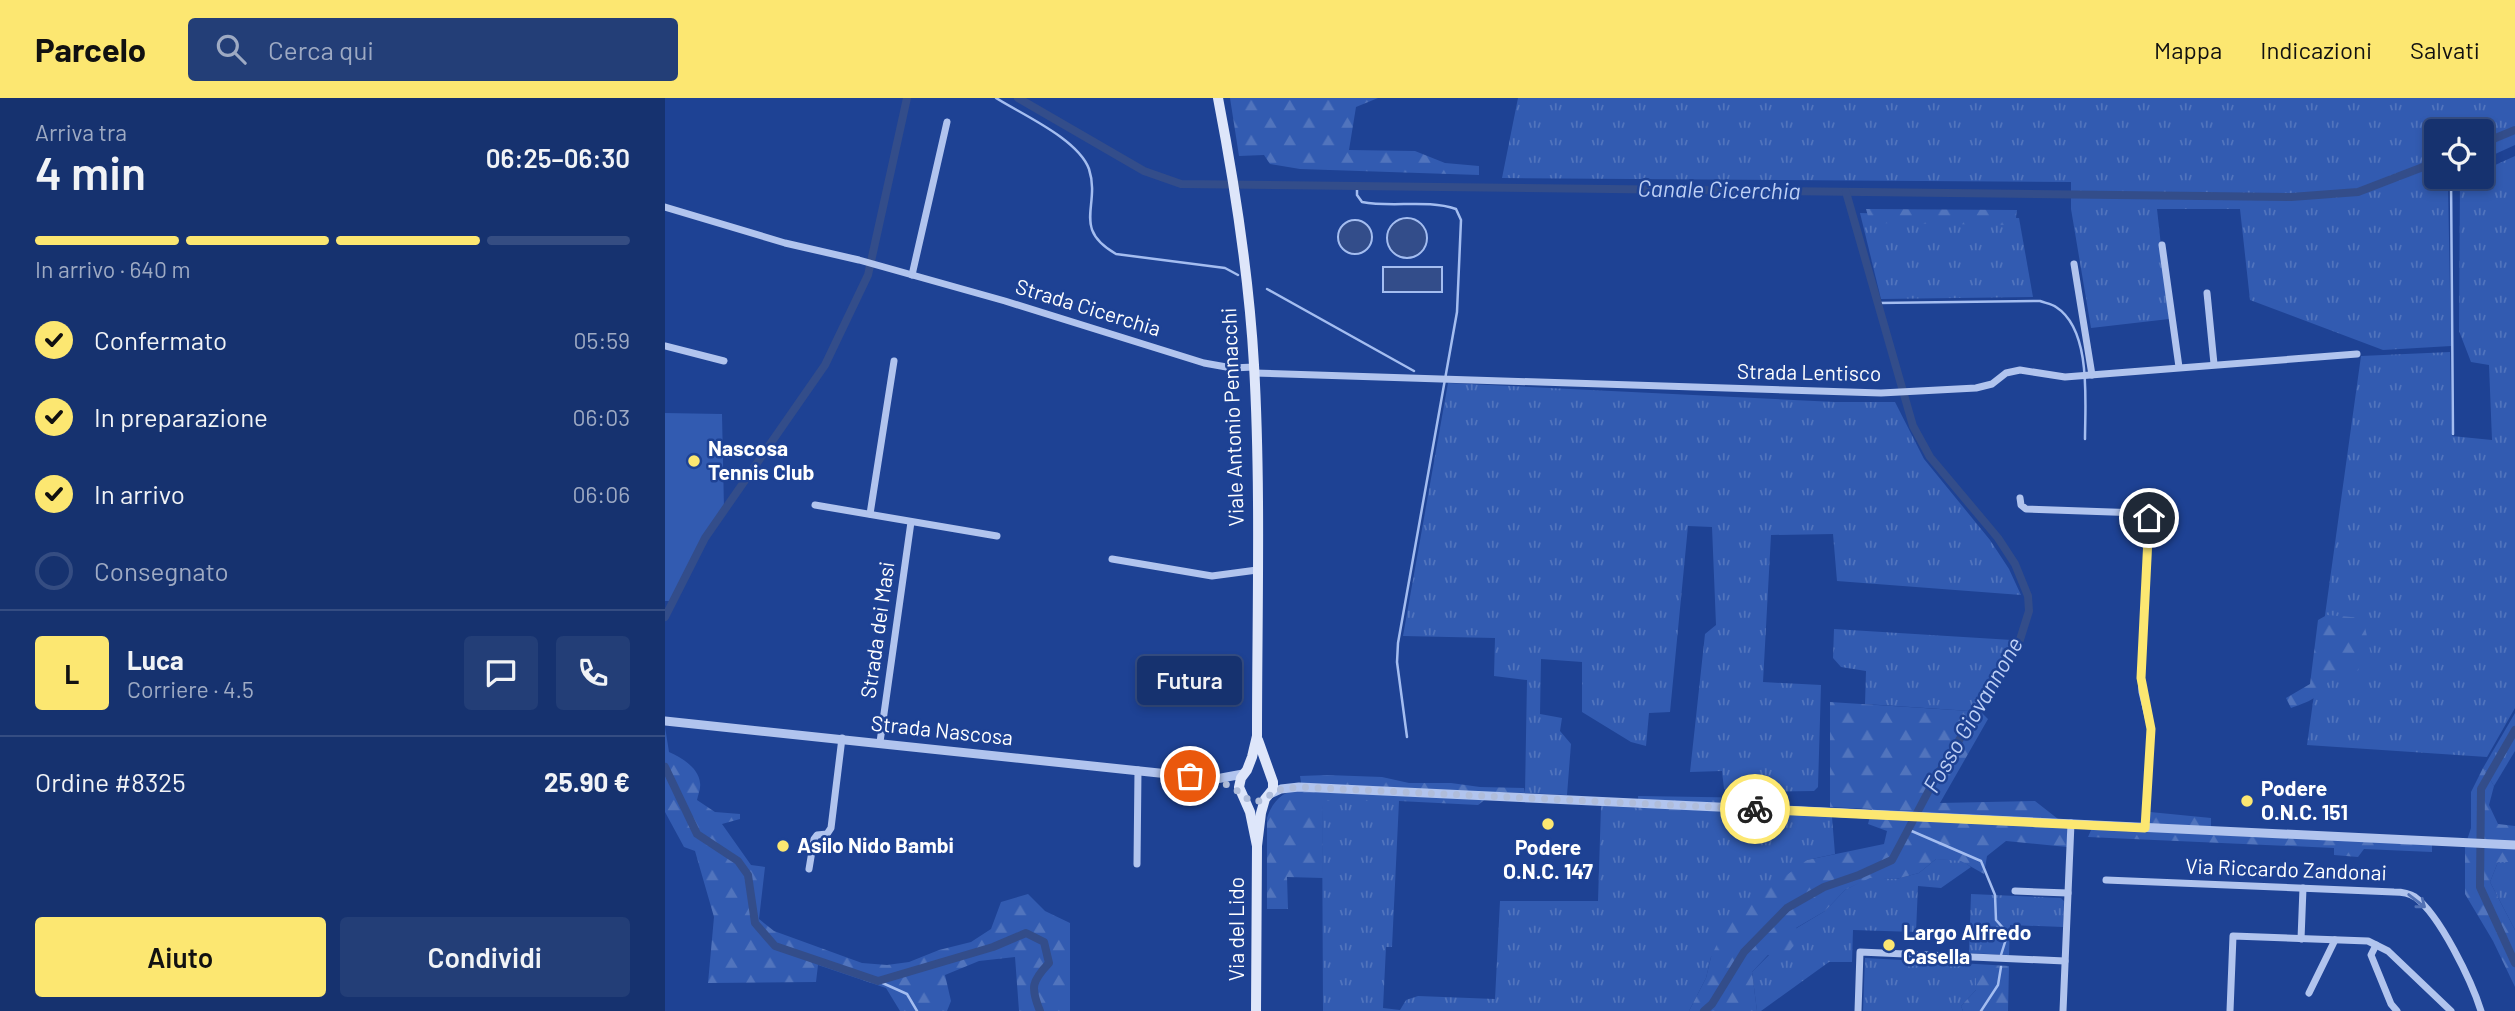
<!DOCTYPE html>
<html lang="it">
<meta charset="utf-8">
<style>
body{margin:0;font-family:Barlow,sans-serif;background:#233e77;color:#f1f3f6;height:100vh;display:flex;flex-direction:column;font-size:26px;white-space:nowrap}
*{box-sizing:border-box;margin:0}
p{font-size:23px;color:#9eaac3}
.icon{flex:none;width:38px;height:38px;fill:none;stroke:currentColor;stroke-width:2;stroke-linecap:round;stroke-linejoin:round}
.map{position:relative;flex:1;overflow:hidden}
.side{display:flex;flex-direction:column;background:#16326f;width:665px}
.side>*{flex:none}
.fabs{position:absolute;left:1759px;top:21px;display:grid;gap:14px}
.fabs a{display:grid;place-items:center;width:70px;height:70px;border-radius:7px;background:#16326f;box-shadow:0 4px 10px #0003,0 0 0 2px #354d82;font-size:35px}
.pin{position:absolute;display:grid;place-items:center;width:60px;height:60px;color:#fff;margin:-30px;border:4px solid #fff;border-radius:50%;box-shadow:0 2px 7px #0007}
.courier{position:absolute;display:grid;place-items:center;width:70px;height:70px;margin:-35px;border:5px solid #fce771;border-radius:50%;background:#fff;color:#222;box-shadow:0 2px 9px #0007}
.bubble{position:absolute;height:49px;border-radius:7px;background:#16326f;box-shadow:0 4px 10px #0003,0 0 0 2px #354d82;font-size:23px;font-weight:600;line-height:49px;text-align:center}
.summary em{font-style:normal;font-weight:600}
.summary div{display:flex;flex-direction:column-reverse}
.summary{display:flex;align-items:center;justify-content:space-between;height:119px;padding:0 35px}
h1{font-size:46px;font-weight:600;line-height:52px}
.bar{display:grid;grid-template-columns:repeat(4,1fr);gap:10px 7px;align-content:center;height:84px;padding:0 35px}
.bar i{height:9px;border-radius:5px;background:#354d82}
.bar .active{background:#fce771}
.bar p{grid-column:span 4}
.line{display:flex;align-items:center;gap:18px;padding:0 35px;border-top:2px solid #354d82}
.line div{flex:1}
.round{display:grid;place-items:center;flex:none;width:74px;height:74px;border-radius:7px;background:#233e77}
ol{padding:0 35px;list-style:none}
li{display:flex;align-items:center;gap:21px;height:77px}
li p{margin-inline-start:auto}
li .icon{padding:7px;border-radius:50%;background:#fce771;color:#111;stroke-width:4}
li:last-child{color:#9eaac3}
li i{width:38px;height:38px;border:4px solid #354d82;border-radius:50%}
.primary-button{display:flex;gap:14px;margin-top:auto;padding:14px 35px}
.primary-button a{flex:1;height:80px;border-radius:7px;background:#fce771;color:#111;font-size:28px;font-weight:600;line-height:80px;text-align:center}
.primary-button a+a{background:#233e77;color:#f1f3f6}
header{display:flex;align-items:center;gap:42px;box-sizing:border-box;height:98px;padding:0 35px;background:#fce771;color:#111}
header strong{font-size:33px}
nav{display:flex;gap:38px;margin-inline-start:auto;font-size:24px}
.search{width:490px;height:63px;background:#233e77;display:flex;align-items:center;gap:18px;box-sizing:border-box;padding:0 24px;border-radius:7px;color:#9eaac3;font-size:26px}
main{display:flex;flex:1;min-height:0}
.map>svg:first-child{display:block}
.grass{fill:url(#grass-tufts)}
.forest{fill:url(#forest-firs)}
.pitch{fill:#325bb1}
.water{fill:#334d8a;stroke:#a4bdf0;stroke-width:2}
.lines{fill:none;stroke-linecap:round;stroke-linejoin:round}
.stream{stroke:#a4bdf0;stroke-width:2.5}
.canal{stroke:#334d8a;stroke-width:8}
.minor{stroke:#b1c4ee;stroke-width:7}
.tertiary{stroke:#b1c4ee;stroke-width:9}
.secondary{stroke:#dee6fa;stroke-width:10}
.oneway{stroke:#5170b4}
.done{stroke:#b0bdda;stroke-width:7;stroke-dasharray:0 12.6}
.route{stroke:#fce771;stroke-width:9}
.poi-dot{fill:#fce771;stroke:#1e4294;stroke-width:2.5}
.labels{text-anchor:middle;stroke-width:5;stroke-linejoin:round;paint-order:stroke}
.street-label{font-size:21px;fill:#fff;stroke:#1e4294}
.poi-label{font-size:21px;font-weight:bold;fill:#fff;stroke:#1e4294;text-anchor:start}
.water-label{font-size:23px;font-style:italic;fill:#bdcff5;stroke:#1e4294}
</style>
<header>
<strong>Parcelo</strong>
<div class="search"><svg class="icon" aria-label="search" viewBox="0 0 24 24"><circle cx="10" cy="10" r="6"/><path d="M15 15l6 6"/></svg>Cerca qui</div>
<nav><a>Mappa</a><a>Indicazioni</a><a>Salvati</a></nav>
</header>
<main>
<section class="side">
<div class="summary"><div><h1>4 min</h1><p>Arriva tra</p></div><em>06:25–06:30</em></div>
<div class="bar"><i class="active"></i><i class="active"></i><i class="active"></i><i></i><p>In arrivo · 640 m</p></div>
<ol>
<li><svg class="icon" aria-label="check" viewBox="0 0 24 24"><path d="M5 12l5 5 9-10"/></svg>Confermato<p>05:59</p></li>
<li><svg class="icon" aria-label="check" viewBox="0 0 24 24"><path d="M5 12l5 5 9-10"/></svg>In preparazione<p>06:03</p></li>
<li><svg class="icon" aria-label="check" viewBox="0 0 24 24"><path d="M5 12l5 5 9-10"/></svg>In arrivo<p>06:06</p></li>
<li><i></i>Consegnato</li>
</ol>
<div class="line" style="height:126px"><b class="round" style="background:#fce771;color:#111">L</b><div><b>Luca</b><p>Corriere · 4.5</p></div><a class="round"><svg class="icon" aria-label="chat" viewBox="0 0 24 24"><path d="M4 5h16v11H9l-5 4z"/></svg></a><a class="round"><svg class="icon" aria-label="phone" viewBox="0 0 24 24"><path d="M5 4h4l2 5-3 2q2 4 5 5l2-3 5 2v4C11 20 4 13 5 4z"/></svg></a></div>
<div class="line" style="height:91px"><div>Ordine #8325</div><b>25.90 €</b></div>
<div class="primary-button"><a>Aiuto</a><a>Condividi</a></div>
</section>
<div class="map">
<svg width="1850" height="913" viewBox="0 0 1850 913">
<defs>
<pattern id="grass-tufts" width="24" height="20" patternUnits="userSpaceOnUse" patternTransform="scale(1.75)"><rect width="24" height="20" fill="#325bb1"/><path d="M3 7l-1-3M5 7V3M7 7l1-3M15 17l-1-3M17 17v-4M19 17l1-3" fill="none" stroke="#5174bd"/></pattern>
<pattern id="forest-firs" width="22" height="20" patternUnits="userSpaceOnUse" patternTransform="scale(1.75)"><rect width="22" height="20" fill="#325bb1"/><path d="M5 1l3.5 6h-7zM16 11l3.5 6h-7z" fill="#5174bd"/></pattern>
</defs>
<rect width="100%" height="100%" fill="#1e4294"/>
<g class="grass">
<polygon points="853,0 1850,0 1850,47 1817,62 1816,33 1771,33 1771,79 1780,79 1774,83 1783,86 1786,248 1718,252 1585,202 1575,111 1492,111 1504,221 1426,230 1406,111 1406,84 837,80"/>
<polygon points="1850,58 1850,610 1822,659 1642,647 1696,258 1785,254 1787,338 1827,342 1824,267 1806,264 1794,233 1795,84 1805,79 1816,79 1817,73"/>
<polygon points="1195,115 1354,120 1368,199 1216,201"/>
<polygon points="783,285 1170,304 1230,304 1259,361 1325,442 1344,471 1356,497 1172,483 1168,436 1106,437 1098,584 1156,587 1153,689 1149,693 1064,694 1059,691 1057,673 1025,674 1040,536 1051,527 1047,429 1023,428 1005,614 984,615 981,648 966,644 917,614 917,564 876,561 875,616 897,620 895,633 906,646 902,697 860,695 862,582 829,578 830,540 738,538"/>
<polygon points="1169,531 1347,542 1348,547 1306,613 1200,606 1201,573 1176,569 1168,560"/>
<polygon points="1850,615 1850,653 1829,688 1818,670"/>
<polygon points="657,703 734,703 727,849 721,849 718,910 735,912 741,902 753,898 830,901 835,803 933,803 936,708 1167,719 1170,756 1142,762 1046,859 1041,880 1024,913 658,913"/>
<polygon points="1271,761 1296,762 1306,769 1276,790 1253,788 1251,834 1188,832 1187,864 1164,864 1096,913 1092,913 1087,874 1130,831 1160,813 1180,792 1205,779 1231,781 1254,775"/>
<polygon points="1833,764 1850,764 1850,832 1825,784"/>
<polygon points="1306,796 1396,800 1399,803 1398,829 1345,827 1344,857 1304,855"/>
<polygon points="1200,860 1311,866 1311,892 1296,908 1298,913 1198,913"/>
</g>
<g class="forest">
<polygon points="565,0 713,0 691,9 684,52 750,53 780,65 814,68 814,77 635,71 605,66 599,57 574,58"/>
<polygon points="1201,111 1352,112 1350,127 1205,125"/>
<path d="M1662,517l36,3 8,37 -18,20 -21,-1c-11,23 -18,26 -41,34l-5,-10 24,-14 8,-64z"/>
<polygon points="1165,604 1305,613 1310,608 1323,621 1275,705 1370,703 1402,728 1402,749 1341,743 1322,758 1319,776 1296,763 1271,761 1254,775 1231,781 1205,780 1180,792 1160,813 1131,830 1132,844 1120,858 1103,857 1087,874 1092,913 1024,913 1041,880 1046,859 1059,831 1096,796 1142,762 1219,746 1222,733 1203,726 1207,711 1165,709"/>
<path d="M0,629l4,25c12,5 30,16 31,31 1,5 -2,12 -3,17l18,12 25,2v5l-18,5 29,41 14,2 -6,52 15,12 88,32 25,2 22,-3 30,-12 32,-8 20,-13 10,-27 27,-8 17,17 25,12v88h-51l-4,-54 -36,4 -34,14 6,26 -4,10h-47l-14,-23 -68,-23 -2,17 -108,1 6,-66 -19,-66 -11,-4 -19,-35z"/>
<polygon points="1818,670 1829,688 1824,707 1833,726 1850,728 1850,764 1833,764 1825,784 1850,832 1850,889 1828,843 1800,796 1800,748 1806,730 1806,694"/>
<path d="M662,677l55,2 27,6h42l29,4 44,1 1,5 -30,-1 -17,13 -79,-4h-77l1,77 -36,-1 1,32h-21v-91c6,-18 17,-28 35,-29l-2,-13z"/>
<polygon points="973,698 1099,700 1106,721 974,717"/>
<polygon points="1485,714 1546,720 1546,734 1767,745 1767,754 1699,751 1693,759 1669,757 1669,750 1423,739 1427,730 1475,732"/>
<polygon points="1311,866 1344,868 1343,913 1298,913 1296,908 1311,892"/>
</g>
<polygon class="pitch" points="0,315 57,316 59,410 39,440 7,503 0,503"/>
<g class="water">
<circle cx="742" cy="140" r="20"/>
<circle cx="690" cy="139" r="17"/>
<rect x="718" y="169" width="59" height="25"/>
</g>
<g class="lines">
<g class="stream">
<path d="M331,0c27,17 82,41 93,71 12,37 -18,59 27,85l109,14 13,7"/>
<polyline points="1786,79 1788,336"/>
<path d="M692,88v9l5,7c31,6 64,-3 94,7l5,11 -4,92 -59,331 -1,19 10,75"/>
<polyline points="602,191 749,273"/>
<path d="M1213,205l162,-2c5,2 12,3 16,6 36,23 29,95 29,132"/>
<polyline points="1242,731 1316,763 1330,797 1331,822 1339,831 1341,841 1336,857"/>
<polyline points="213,883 242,896 252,913"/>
<polyline points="1316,913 1333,887 1336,869"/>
</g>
<g class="canal">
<polyline points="353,0 479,73 516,86 1626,99 1693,94 1771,64"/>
<polyline points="1816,46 1850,32"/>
<polyline points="0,519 40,440 160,267 203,177 242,0"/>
<polyline points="1850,632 1816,691 1815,789 1850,865"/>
<path d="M0,669l32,67 41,27 10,14 7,48 20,23 103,35 115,-34 33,-14 18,9 5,21c-17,18 -19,24 -9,48"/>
<polyline points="1039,913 1047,906 1079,854 1122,810 1159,789 1194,777 1227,762 1271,679 1353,548 1364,513 1363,498 1350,466 1333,440 1265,359 1248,328 1181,94"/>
</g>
<g class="minor">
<polyline points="0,109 120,145 194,162 340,203 539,265 567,270 589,269"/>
<polyline points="1497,147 1514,269"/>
<polyline points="1409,166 1427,277"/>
<polyline points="247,177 282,24"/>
<polyline points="1542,195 1549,266"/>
<polyline points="0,248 59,263"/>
<polyline points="589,275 1216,295 1311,290 1327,286 1341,275 1355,272 1400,279 1692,256"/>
<polyline points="1355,400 1356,407 1361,411 1475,415 1484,420 1476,580 1477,594 1486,631 1480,730"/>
<polyline points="150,407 332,438"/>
<polyline points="205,416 229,263"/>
<polyline points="447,461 547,478 592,472"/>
<polyline points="215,644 246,424"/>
<polyline points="472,766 473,672"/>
<polyline points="144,771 149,741 152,737 162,736 166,730 177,640"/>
<path d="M1441,782l288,12c8,0 15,1 21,5 25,18 57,85 66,114"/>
<polyline points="1350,793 1403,795"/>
<polyline points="1636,841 1638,790"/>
<polyline points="1711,847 1706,857 1726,906 1732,913"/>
<polyline points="1644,895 1670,842"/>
<polyline points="1193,913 1195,854 1400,863"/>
<polyline points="1398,913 1406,725"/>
<polyline points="1565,913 1568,838 1703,843 1723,853 1786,913"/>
</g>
<g class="tertiary">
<polyline points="0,623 551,681 578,676"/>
<polyline points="605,696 616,691 634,689 1850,747"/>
</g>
<g class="secondary">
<path d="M553,0c17,88 31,178 36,267 7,124 3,248 3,371l-5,21 -5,13 -6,8 -2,9 11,25 7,34"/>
<polyline points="591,913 592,748 596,715 600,701 608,691 608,684 593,642"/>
</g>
</g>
<defs><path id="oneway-shaft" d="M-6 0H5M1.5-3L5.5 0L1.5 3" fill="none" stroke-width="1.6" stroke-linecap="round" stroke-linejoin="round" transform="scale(1.75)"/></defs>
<use class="oneway" href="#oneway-shaft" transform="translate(1752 803) rotate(38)"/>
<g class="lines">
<polyline class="done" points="525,678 551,681 570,691 581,700 591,704 600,701 611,692 634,689 1090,711"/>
<polyline class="route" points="1090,711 1480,730 1486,631 1476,580 1484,420"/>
</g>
<g class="poi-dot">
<circle cx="29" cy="363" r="7"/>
<circle cx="1582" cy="703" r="7"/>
<circle cx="883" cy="726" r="7"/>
<circle cx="118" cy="748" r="7"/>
<circle cx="1224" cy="847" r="7"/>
</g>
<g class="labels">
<g class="street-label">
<text transform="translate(423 210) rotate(17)" y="7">Strada Cicerchia</text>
<text transform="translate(1144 275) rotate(1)" y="7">Strada Lentisco</text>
<text transform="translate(568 319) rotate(-92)" y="7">Viale Antonio Pennacchi</text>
<text transform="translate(213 532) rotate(-82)" y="7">Strada dei Masi</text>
<text transform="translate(277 633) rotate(6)" y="7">Strada Nascosa</text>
<text transform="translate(1621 772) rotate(2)" y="7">Via Riccardo Zandonai</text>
<text transform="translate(572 831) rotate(-90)" y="7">Via del Lido</text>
</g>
<g class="poi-label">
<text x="43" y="358">Nascosa<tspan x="43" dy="24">Tennis Club</tspan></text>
<text x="1596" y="698">Podere<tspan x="1596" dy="24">O.N.C. 151</tspan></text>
<text x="132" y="755">Asilo Nido Bambi</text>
<text x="883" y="757" text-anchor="middle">Podere<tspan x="883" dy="24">O.N.C. 147</tspan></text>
<text x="1238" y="842">Largo Alfredo<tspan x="1238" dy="24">Casella</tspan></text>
</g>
<g class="water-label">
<text transform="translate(1054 92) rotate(1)" y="8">Canale Cicerchia</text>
<text transform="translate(1308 617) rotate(-60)" y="8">Fosso Giovannone</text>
</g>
</g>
</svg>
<div class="fabs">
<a><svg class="icon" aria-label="locate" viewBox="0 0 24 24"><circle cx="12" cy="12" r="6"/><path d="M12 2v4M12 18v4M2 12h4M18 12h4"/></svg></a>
</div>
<div class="pin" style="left:525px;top:678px;background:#ea580c"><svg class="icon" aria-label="bag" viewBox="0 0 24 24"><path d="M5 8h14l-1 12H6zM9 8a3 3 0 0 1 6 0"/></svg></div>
<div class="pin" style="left:1484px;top:420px;background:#1f2937"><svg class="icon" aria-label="home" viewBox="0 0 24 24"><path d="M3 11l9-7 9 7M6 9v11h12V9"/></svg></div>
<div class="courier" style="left:1090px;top:711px"><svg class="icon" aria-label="bike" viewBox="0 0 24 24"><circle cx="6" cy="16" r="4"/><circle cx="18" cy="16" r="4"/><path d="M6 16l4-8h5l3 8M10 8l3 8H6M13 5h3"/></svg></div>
<div class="bubble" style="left:472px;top:558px;width:105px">Futura</div>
</div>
</main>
